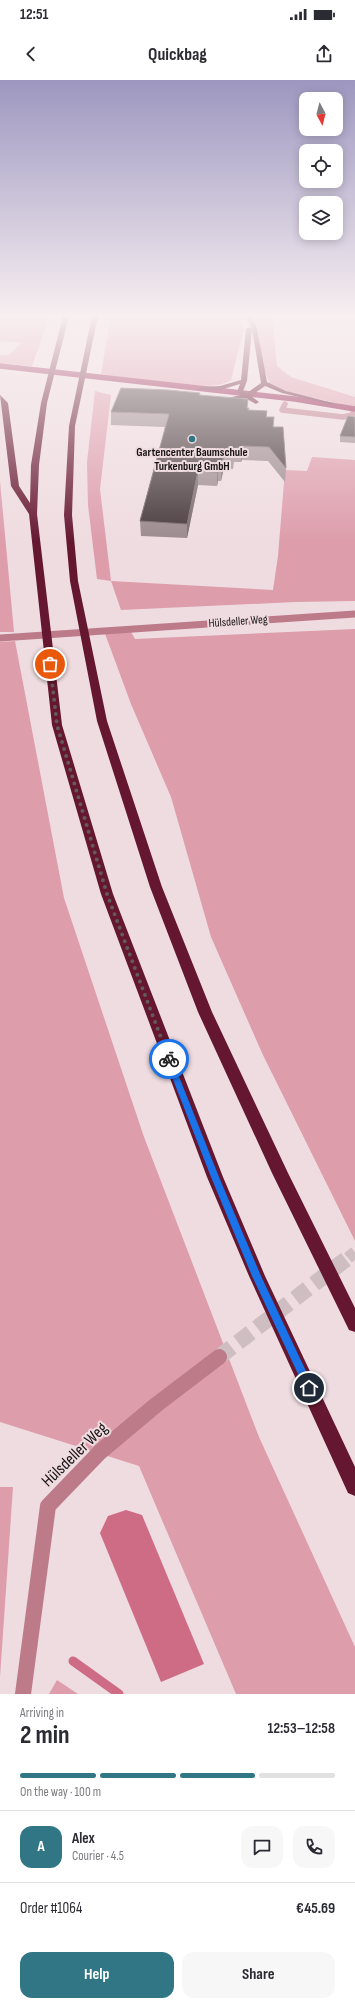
<!DOCTYPE html>
<meta charset="utf-8">
<style>
body{margin:0;font-family:"Sofia Sans Condensed",sans-serif;background:#f7f7f7;color:#2b2b33;height:100vh;display:flex;flex-direction:column;font-size:15px;white-space:nowrap}
*{box-sizing:border-box;margin:0}
p{font-size:13px;color:#7c7c81}
.icon{flex:none;width:22px;height:22px;fill:none;stroke:currentColor;stroke-width:2;stroke-linecap:round;stroke-linejoin:round}
.map{position:relative;height:1614px;overflow:hidden}
.details{display:flex;flex-direction:column;background:#fff;flex:1}
.details>*{flex:none}
.needle{width:26px;rotate:173deg}
.buttons{position:absolute;left:299px;top:12px;display:grid;gap:8px}
.buttons a{display:grid;place-items:center;width:44px;height:44px;border-radius:8px;background:#fff;box-shadow:0 2px 10px #0003;font-size:20px}
.pin{position:absolute;display:grid;place-items:center;width:34px;height:34px;color:#fff;margin:-17px;border:2px solid #fff;border-radius:50%;box-shadow:0 1px 4px #0007}
.courier{position:absolute;display:grid;place-items:center;width:40px;height:40px;margin:-20px;border:3px solid #1a73e8;border-radius:50%;background:#fff;color:#222;box-shadow:0 1px 5px #0007}
.summary em{font-style:normal;font-weight:700}
.summary div{display:flex;flex-direction:column-reverse}
.summary{display:flex;align-items:center;justify-content:space-between;height:68px;padding:0 20px}
h1{font-size:26px;font-weight:700;line-height:30px}
.bar{display:grid;grid-template-columns:repeat(4,1fr);gap:6px 4px;align-content:center;height:48px;padding:0 20px}
.bar i{height:5px;border-radius:3px;background:#e1e1e2}
.bar .active{background:#317685}
.bar p{grid-column:span 4}
.line{display:flex;align-items:center;gap:10px;padding:0 20px;border-top:1px solid #e1e1e2}
.line div{flex:1}
.round{display:grid;place-items:center;flex:none;width:42px;height:42px;border-radius:12px;background:#f7f7f7}
.button{display:flex;gap:8px;margin-top:auto;padding:8px 20px}
.button a{flex:1;height:46px;border-radius:12px;background:#317685;color:#fff;font-size:16px;font-weight:700;line-height:46px;text-align:center}
.button a+a{background:#f7f7f7;color:#2b2b33}
.status{display:flex;justify-content:space-between;align-items:center;height:28px;padding:0 20px;background:#fff;direction:ltr}
.status svg{height:11px;fill:currentColor}
header{display:flex;justify-content:space-between;align-items:center;height:52px;padding:0 20px;background:#fff;font-size:18px;font-weight:700}
.map>svg:first-child{display:block}
.green{fill:#dd9dab}
.water{fill:#ce6b85}
.lines{fill:none;stroke-linecap:round;stroke-linejoin:round}
.stream{stroke:#ce6b85;stroke-width:9}
.minor-tunnel-far1{stroke:#cfbec1;stroke-width:12;stroke-dasharray:12 6;stroke-linecap:butt}
.minor-tunnel{stroke:#cfbec1;stroke-width:16;stroke-dasharray:16 8;stroke-linecap:butt}
.minor-far2{stroke:#bd7b8a;stroke-width:5.5}
.minor-far1{stroke:#bd7b8a;stroke-width:7}
.minor{stroke:#bd7b8a;stroke-width:16}
.major{stroke:#8f1444;stroke-width:5.5}
.highway{fill:#651731;fill-rule:evenodd}
.wall{fill:#9c8b8e}
.shaded-wall{fill:#7a6b6e}
.building{fill:#483a3d;stroke:#7a6b6e}
.route{fill:#1a73e8}
.done{stroke:#64595b;stroke-width:4;stroke-dasharray:0 7.2}
.poi-dot{fill:#317685;stroke:#efdce0;stroke-width:1.5}
.labels{text-anchor:middle;stroke-width:4;stroke-linejoin:round;paint-order:stroke}
.far-poi-label{font-size:12px;font-weight:bold;fill:#191314;stroke:#efdce0}
.far-street-label{font-size:12px;fill:#191314;stroke:#efdce0}
.near-street-label{font-size:17px;fill:#191314;stroke:#efdce0}
</style>
<div class="status"><b>12:51</b><svg viewBox="0 0 49 12"><path d="M0 12V9h3v3zM5 12V6h3v6zM10 12V3h3v9zM15 12V0h3v12zM26 1h20v11H26zM47 4h2v5h-2z"/></svg></div>
<header><svg class="icon" aria-label="back" viewBox="0 0 24 24"><path d="M15 5l-7 7 7 7"/></svg>Quickbag<svg class="icon" aria-label="share" viewBox="0 0 24 24"><path d="M12 15V3M7 8l5-5 5 5M5 13v7h14v-7"/></svg></header>
<div class="map">
<svg width="355" height="1614" viewBox="0 0 355 1614">
<rect width="100%" height="100%" fill="#efdce0"/>
<g class="green">
<polygon points="0,236 50,236 32,286 0,283 0,275 8,275 22,263 0,261"/>
<path d="M111,236h127l6,12 -13,52c-18,15 -105,-2 -130,-6z"/>
<polygon points="253,236 272,236 277,286 291,297 355,317 355,327 292,313 270,304 263,287 257,240"/>
<polygon points="95,311 111,315 100,409 111,501 273,510 278,476 285,390 307,391 312,377 355,380 355,521 295,522 121,530 111,501 97,499 88,425 87,382"/>
<polygon points="0,399 0,401 14,552 0,552"/>
<polygon points="355,549 355,1161 262,973 211,857 171,717 131,624 104,551 131,552 135,559"/>
<polygon points="15,561 64,818 144,1057 259,1357 355,1567 355,1614 236,1614 139,1386 0,1342 0,562"/>
<polygon points="0,1407 13,1407 0,1597"/>
<polygon points="57,1600 78,1614 49,1614"/>
</g>
<polygon class="water" points="126,1430 142,1435 204,1584 161,1602 100,1453 108,1436"/>
<g class="lines">
<polyline class="stream" points="73,1581 119,1614"/>
<polyline class="minor-tunnel-far1" points="348,1178 355,1172"/>
<polyline class="minor-tunnel" points="219,1277 349,1177"/>
<polyline class="minor-far2" points="285,324 282,330 343,337 352,335 354,331 352,329"/>
<polyline class="minor-far1" points="0,558 355,534"/>
<polyline class="minor" points="23,1614 48,1426 100,1372 156,1325 219,1277"/>
<polyline class="major" points="0,286 295,319 355,329"/>
<g class="highway">
<polygon points="63,236 69,236 47,323 39,385 37,434 62,645 113,814 223,1097 265,1196 355,1387 355,1416 348,1413 249,1196 207,1097 101,814 52,645 29,434 11,406 0,315 8,323 19,406 30,423 31,385 41,323"/>
<polygon points="92,236 98,236 75,346 72,435 78,501 107,641 162,807 212,932 288,1093 355,1228 355,1252 349,1250 272,1093 198,932 150,807 97,641 70,501 64,435 69,346"/>
<path d="M246,236h6l5,12 10,54 19,9 47,12v2l-51,-12 -17,-7 -14,10 8,6 -3,2 -11,-6 -18,2v-2l14,-3 -4,-3 3,-8 -20,6h-21l-1,-1 3,-2 19,-1 21,-6 5,-51 3,-2 3,2zM252,249l9,54 -14,10 -4,-2 4,-10z"/>
</g>
</g>
<g class="wall">
<polygon points="200,313 200,315 248,328 249,330 267,331 267,337 274,347 286,388 285,402 268,381 242,380 241,382 234,382 233,389 224,388 221,401 218,401 217,406 198,405 187,458 141,456 140,441 165,347 111,345 111,332"/>
<polygon points="355,337 355,363 340,362 340,356"/>
</g>
<g class="shaded-wall">
<polygon points="242,366 242,380 241,382 241,368"/>
<polygon points="224,374 224,388 221,401 221,388"/>
<polygon points="218,387 218,401 217,406 217,392"/>
<polygon points="198,391 198,405 187,458 187,444"/>
</g>
<g class="building">
<polygon points="121,308 168,310 200,313 199,315 248,319 247,328 249,328 248,330 267,331 266,337 274,337 273,347 283,347 286,388 269,367 242,366 241,368 235,368 234,375 224,374 221,388 218,387 217,392 198,391 187,444 140,441 169,334 111,332"/>
<polygon points="348,336 355,337 355,357 340,356"/>
</g>
<linearGradient id="sky" x2="0" y2="1"><stop stop-color="#9d97c0"/><stop offset="0.51" stop-color="#f8eff1"/><stop offset="1" stop-color="#f8eff1" stop-opacity="0"/></linearGradient>
<rect width="355" height="462" fill="url(#sky)"/>
<polygon class="route" points="169,976 172,979 219,1097 261,1196 314,1308 312,1311 306,1311 252,1196 211,1097 165,979"/>
<g class="lines">
<polyline class="done" points="50,584 57,645 107,814 169,979"/>
</g>
<circle class="poi-dot" cx="192" cy="359" r="4"/>
<g class="labels">
<g class="far-poi-label">
<text x="192" y="376">Gartencenter Baumschule<tspan x="192" dy="14">Turkenburg GmbH</tspan></text>
</g>
<g class="far-street-label">
<text transform="translate(238 541) rotate(-4)" y="4">Hülsdeller Weg</text>
</g>
<g class="near-street-label">
<text transform="translate(74 1374) rotate(-44)" y="6">Hülsdeller Weg</text>
</g>
</g>
</svg>
<div class="buttons">
<a><svg class="needle" viewBox="-14 -14 28 28"><path d="M0-13l5 13h-10z" fill="#e53935"/><path d="M0 13l5-13h-10z" fill="#7c7c81"/></svg></a>
<a><svg class="icon" aria-label="locate" viewBox="0 0 24 24"><circle cx="12" cy="12" r="6"/><path d="M12 2v4M12 18v4M2 12h4M18 12h4"/></svg></a>
<a><svg class="icon" aria-label="layers" viewBox="0 0 24 24"><path d="M12 4l9 5-9 5-9-5zM3 14l9 5 9-5"/></svg></a>
</div>
<div class="pin" style="left:50px;top:584px;background:#ea580c"><svg class="icon" aria-label="bag" viewBox="0 0 24 24"><path d="M5 8h14l-1 12H6zM9 8a3 3 0 0 1 6 0"/></svg></div>
<div class="pin" style="left:309px;top:1308px;background:#1f2937"><svg class="icon" aria-label="home" viewBox="0 0 24 24"><path d="M3 11l9-7 9 7M6 9v11h12V9"/></svg></div>
<div class="courier" style="left:169px;top:979px"><svg class="icon" aria-label="bike" viewBox="0 0 24 24"><circle cx="6" cy="16" r="4"/><circle cx="18" cy="16" r="4"/><path d="M6 16l4-8h5l3 8M10 8l3 8H6M13 5h3"/></svg></div>
</div>
<section class="details">
<div class="summary"><div><h1>2 min</h1><p>Arriving in</p></div><em>12:53–12:58</em></div>
<div class="bar"><i class="active"></i><i class="active"></i><i class="active"></i><i></i><p>On the way · 100 m</p></div>
<div class="line" style="height:72px"><b class="round" style="background:#317685;color:#fff">A</b><div><b>Alex</b><p>Courier · 4.5</p></div><a class="round"><svg class="icon" aria-label="chat" viewBox="0 0 24 24"><path d="M4 5h16v11H9l-5 4z"/></svg></a><a class="round"><svg class="icon" aria-label="phone" viewBox="0 0 24 24"><path d="M5 4h4l2 5-3 2q2 4 5 5l2-3 5 2v4C11 20 4 13 5 4z"/></svg></a></div>
<div class="line" style="height:52px"><div>Order #1064</div><b>€45.69</b></div>
<div class="button"><a>Help</a><a>Share</a></div>
</section>
